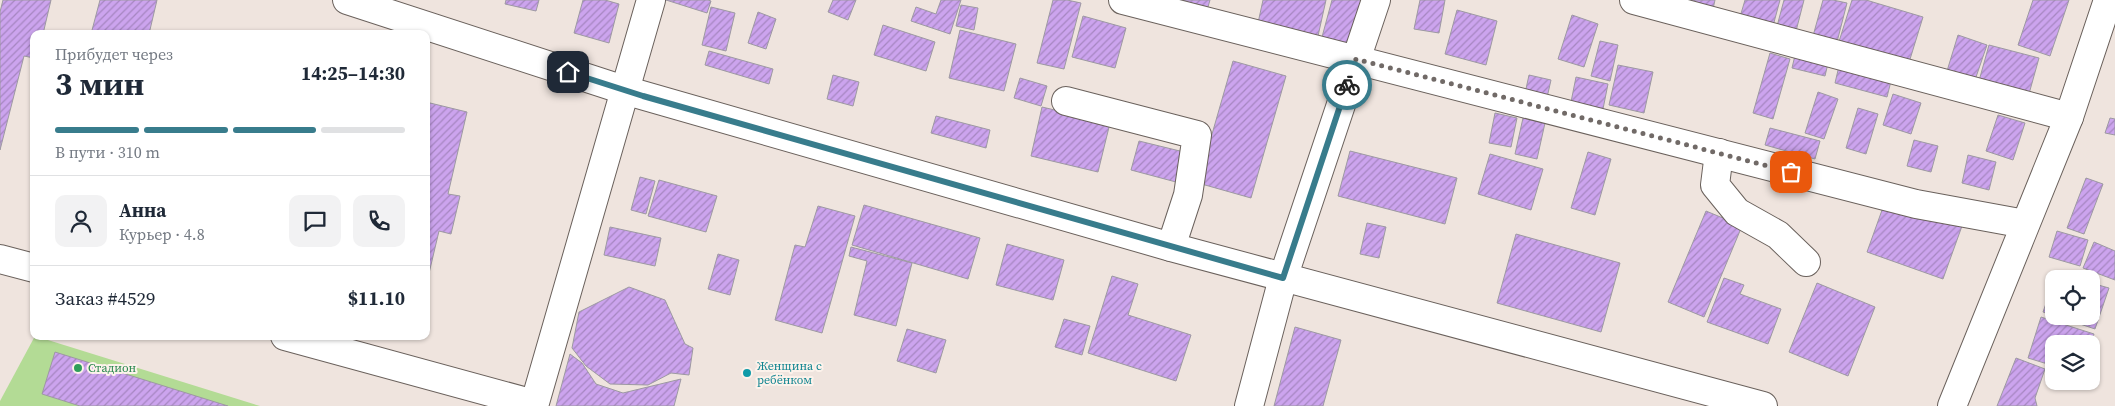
<!DOCTYPE html>
<html lang="ru">
<meta charset="utf-8">
<style>
body{margin:0;font-family:"Source Serif 4",serif;background:#f2f2f3;color:#1f2937;height:100vh;display:flex;flex-direction:column;font-size:19px;white-space:nowrap}
*{box-sizing:border-box;margin:0}
p{font-size:16px;color:#747a83}
.icon{flex:none;width:28px;height:28px;fill:none;stroke:currentColor;stroke-width:2;stroke-linecap:round;stroke-linejoin:round}
.map{position:relative;flex:1;overflow:hidden}
.sheet{position:absolute;left:30px;top:30px;width:400px;height:310px;display:flex;flex-direction:column;background:#fff;border-radius:10px;box-shadow:0 1px 4px #0004}
.sheet>*{flex:none}
.controls{position:absolute;left:2045px;top:270px;display:grid;gap:10px}
.controls a{display:grid;place-items:center;width:55px;height:55px;border-radius:10px;background:#fff;box-shadow:0 1px 4px #0004;font-size:25px}
.pin{position:absolute;display:grid;place-items:center;width:42px;height:42px;color:#fff;margin:-21px;border-radius:10px;box-shadow:0 2px 8px #0006}
.courier{position:absolute;display:grid;place-items:center;width:50px;height:50px;margin:-25px;border:4px solid #387c8c;border-radius:50%;background:#fff;color:#222;box-shadow:0 1px 6px #0007}
.head em{font-style:normal;font-weight:700}
.head div{display:flex;flex-direction:column-reverse}
.head{display:flex;align-items:center;justify-content:space-between;height:85px;padding:0 25px}
h1{font-size:32px;font-weight:700;line-height:38px}
.bar{display:grid;grid-template-columns:repeat(4,1fr);gap:8px 5px;align-content:center;height:60px;padding:0 25px}
.bar i{height:6px;border-radius:4px;background:#e0e1e3}
.bar .on{background:#387c8c}
.bar p{grid-column:span 4}
.line{display:flex;align-items:center;gap:12px;padding:0 25px;border-top:1px solid #e0e1e3}
.line div{flex:1}
.round{display:grid;place-items:center;flex:none;width:52px;height:52px;border-radius:10px;background:#f2f2f3}
.map>svg:first-child{display:block}
.park{fill:#b3db95}
.building{fill:url(#building-hatch);stroke:#9d99a2}
.lines{fill:none;stroke-linecap:round;stroke-linejoin:round}
.minor-casing{stroke:#6a615c;stroke-width:30}
.minor{stroke:#fff;stroke-width:28}
.done{stroke:#716a67;stroke-width:5;stroke-dasharray:0 9}
.route{stroke:#387c8c;stroke-width:6}
.leisure-dot{fill:#2e9e5b;stroke:#fcf2eb;stroke-width:2}
.culture-dot{fill:#0f9aa8;stroke:#fcf2eb;stroke-width:2}
.labels{text-anchor:middle;stroke-width:4;stroke-linejoin:round;paint-order:stroke}
.culture-label{font-size:12px;fill:#0d838f;stroke:#fcf2eb;text-anchor:start}
.leisure-label{font-size:12px;fill:#27864d;stroke:#fcf2eb;text-anchor:start}
</style>
<div class="map">
<svg width="2115" height="406" viewBox="0 0 2115 406">
<defs>
<pattern id="building-hatch" width="6" height="6" patternUnits="userSpaceOnUse" patternTransform="scale(1.25)"><rect width="6" height="6" fill="#cca4ee"/><path d="M-1 1l2-2M0 6l6-6M5 7l2-2" fill="none" stroke="#a686c1"/></pattern>
</defs>
<rect width="100%" height="100%" fill="#efe4de"/>
<polygon class="park" points="35,336 260,406 0,406 0,401"/>
<g class="building">
<polygon points="3,0 51,0 43,34 34,34 34,58 24,56 0,150 0,12"/>
<polygon points="100,0 157,0 149,34 91,34"/>
<polygon points="506,0 539,0 536,11 505,4"/>
<polygon points="583,0 605,0 619,4 609,43 574,33"/>
<polygon points="666,0 708,0 711,1 707,13"/>
<polygon points="833,0 856,0 848,20 828,12"/>
<polygon points="941,0 961,0 950,34 911,21 916,7 936,14"/>
<polygon points="1053,0 1067,0 1081,3 1064,69 1037,63"/>
<polygon points="1179,0 1210,0 1208,7"/>
<polygon points="1263,0 1326,0 1318,36 1258,23"/>
<polygon points="1332,0 1362,0 1351,44 1322,37"/>
<polygon points="1420,0 1445,0 1439,33 1414,29"/>
<polygon points="1681,0 1715,0 1713,9"/>
<polygon points="1745,0 1780,0 1773,26 1740,17"/>
<polygon points="1784,0 1804,0 1795,35 1776,30"/>
<polygon points="1823,0 1833,0 1847,3 1837,42 1813,36"/>
<polygon points="1852,0 1866,0 1923,17 1907,69 1837,48"/>
<polygon points="2033,0 2069,0 2050,56 2018,45"/>
<polygon points="961,5 978,8 974,30 956,26"/>
<polygon points="711,7 735,13 726,51 702,45"/>
<polygon points="1457,10 1497,21 1486,65 1445,54"/>
<polygon points="758,12 776,19 766,49 748,43"/>
<polygon points="1572,15 1598,24 1584,67 1558,59"/>
<polygon points="1083,16 1126,28 1115,68 1072,57"/>
<polygon points="883,25 935,42 926,71 874,55"/>
<polygon points="960,30 1016,44 1004,91 949,78"/>
<polygon points="1958,35 1987,45 1975,80 1947,71"/>
<polygon points="1600,41 1618,45 1610,81 1591,76"/>
<polygon points="1989,45 2039,58 2027,101 1977,88"/>
<polygon points="709,51 773,69 769,84 705,65"/>
<polygon points="1796,51 1829,59 1825,76 1792,68"/>
<polygon points="1770,53 1790,59 1773,119 1753,113"/>
<polygon points="1233,61 1286,76 1251,198 1198,183"/>
<polygon points="1618,65 1653,72 1644,113 1609,105"/>
<polygon points="1839,66 1891,81 1887,97 1835,83"/>
<polygon points="833,75 859,82 853,106 827,99"/>
<polygon points="1529,75 1551,80 1546,102 1524,98"/>
<polygon points="1576,77 1608,84 1602,114 1570,107"/>
<polygon points="1020,78 1047,86 1041,106 1014,98"/>
<polygon points="1818,92 1838,99 1824,139 1805,133"/>
<polygon points="1893,94 1921,103 1911,134 1883,125"/>
<polygon points="426,102 467,112 448,194 460,196 451,234 439,231 426,286"/>
<polygon points="1042,107 1110,123 1098,172 1031,156"/>
<polygon points="1858,108 1878,114 1866,154 1846,148"/>
<polygon points="1495,113 1517,118 1511,147 1489,143"/>
<polygon points="1998,115 2025,123 2013,160 1986,151"/>
<polygon points="936,116 990,130 986,148 931,133"/>
<polygon points="1523,118 1545,123 1537,159 1515,154"/>
<polygon points="2110,118 2115,119 2115,135 2105,133"/>
<polygon points="1770,128 1820,141 1815,159 1765,145"/>
<polygon points="1914,140 1938,146 1931,172 1907,166"/>
<polygon points="1139,141 1184,152 1176,182 1131,170"/>
<polygon points="1350,151 1457,178 1445,224 1338,196"/>
<polygon points="1588,152 1611,159 1595,215 1571,208"/>
<polygon points="1490,154 1543,169 1531,210 1478,194"/>
<polygon points="1968,155 1996,162 1989,190 1962,183"/>
<polygon points="640,177 655,181 646,214 631,210"/>
<polygon points="2086,178 2103,184 2084,234 2067,228"/>
<polygon points="659,180 717,196 706,232 648,216"/>
<polygon points="1886,199 1962,226 1943,279 1867,252"/>
<polygon points="864,205 980,238 968,279 852,245"/>
<polygon points="818,206 855,216 822,333 775,320 795,245 805,247"/>
<polygon points="1706,211 1742,226 1704,317 1668,302"/>
<polygon points="1367,223 1386,227 1379,258 1360,254"/>
<polygon points="610,227 661,238 655,266 604,255"/>
<polygon points="2057,231 2088,240 2080,266 2049,257"/>
<polygon points="1516,234 1620,263 1601,332 1497,303"/>
<polygon points="2094,242 2115,251 2115,280 2083,268"/>
<polygon points="1007,244 1064,260 1053,300 996,285"/>
<polygon points="851,247 912,263 896,326 854,315 867,261 849,256"/>
<polygon points="718,254 739,260 730,295 708,289"/>
<polygon points="2057,271 2080,279 2054,279"/>
<polygon points="1112,276 1138,284 1128,315 1191,335 1176,381 1088,353"/>
<polygon points="1724,278 1744,285 1740,294 1781,309 1768,344 1707,322"/>
<polygon points="2054,281 2054,316 2043,312"/>
<polygon points="1817,283 1875,307 1848,376 1789,352"/>
<polygon points="2091,283 2109,288 2095,329 2056,316 2091,316"/>
<polygon points="629,287 665,300 685,344 693,348 689,375 671,373 648,385 610,384 586,366 572,348 579,312"/>
<polygon points="2041,317 2094,334 2091,344 2054,344 2054,366 2028,358"/>
<polygon points="1064,319 1090,326 1082,355 1055,347"/>
<polygon points="1295,327 1341,340 1323,406 1274,406"/>
<polygon points="907,329 946,340 936,373 897,361"/>
<polygon points="55,352 228,406 80,406 42,394"/>
<polygon points="570,354 582,363 596,384 623,393 681,379 674,406 556,406"/>
<polygon points="2016,358 2045,369 2035,398 2037,406 1997,406"/>
</g>
<g class="lines">
<defs>
<g id="minor">
<polyline points="347,0 624,90 1171,247 1763,406"/>
<polyline points="1123,0 1916,204 2025,224"/>
<polyline points="1634,0 2069,117"/>
<polyline points="1066,101 1197,135 1188,195 1171,247"/>
<polyline points="1719,153 1715,185 1737,212 1778,235 1806,262"/>
<polyline points="0,259 34,268"/>
<polyline points="285,336 534,404"/>
<polyline points="534,406 651,0"/>
<polyline points="1249,406 1283,278 1376,0"/>
<polyline points="1952,406 2069,117 2108,0"/>
</g>
</defs>
<use href="#minor" class="minor-casing"/>
<use href="#minor" class="minor"/>
</g>
<g class="lines">
<polyline class="done" points="1347,85 1356,59 1791,172"/>
<polyline class="route" points="568,72 643,96 1283,278 1347,85"/>
</g>
<circle class="leisure-dot" cx="78" cy="368" r="5"/>
<circle class="culture-dot" cx="747" cy="373" r="5"/>
<g class="labels">
<g class="culture-label">
<text x="757" y="370">Женщина с<tspan x="757" dy="14">ребёнком</tspan></text>
</g>
<g class="leisure-label">
<text x="88" y="372">Стадион</text>
</g>
</g>
</svg>
<div class="controls">
<a><svg class="icon" aria-label="locate" viewBox="0 0 24 24"><circle cx="12" cy="12" r="6"/><path d="M12 2v4M12 18v4M2 12h4M18 12h4"/></svg></a>
<a><svg class="icon" aria-label="layers" viewBox="0 0 24 24"><path d="M12 4l9 5-9 5-9-5zM3 14l9 5 9-5"/></svg></a>
</div>
<div class="pin" style="left:1791px;top:172px;background:#ea580c"><svg class="icon" aria-label="bag" viewBox="0 0 24 24"><path d="M5 8h14l-1 12H6zM9 8a3 3 0 0 1 6 0"/></svg></div>
<div class="pin" style="left:568px;top:72px;background:#1f2937"><svg class="icon" aria-label="home" viewBox="0 0 24 24"><path d="M3 11l9-7 9 7M6 9v11h12V9"/></svg></div>
<div class="courier" style="left:1347px;top:85px"><svg class="icon" aria-label="bike" viewBox="0 0 24 24"><circle cx="6" cy="16" r="4"/><circle cx="18" cy="16" r="4"/><path d="M6 16l4-8h5l3 8M10 8l3 8H6M13 5h3"/></svg></div>
<section class="sheet">
<div class="head"><div><h1>3 мин</h1><p>Прибудет через</p></div><em>14:25–14:30</em></div>
<div class="bar"><i class="on"></i><i class="on"></i><i class="on"></i><i></i><p>В пути · 310 m</p></div>
<div class="line" style="height:90px"><a class="round"><svg class="icon" aria-label="person" viewBox="0 0 24 24"><circle cx="12" cy="8" r="4"/><path d="M4 21q1-7 8-7t8 7"/></svg></a><div><b>Анна</b><p>Курьер · 4.8</p></div><a class="round"><svg class="icon" aria-label="chat" viewBox="0 0 24 24"><path d="M4 5h16v11H9l-5 4z"/></svg></a><a class="round"><svg class="icon" aria-label="phone" viewBox="0 0 24 24"><path d="M5 4h4l2 5-3 2q2 4 5 5l2-3 5 2v4C11 20 4 13 5 4z"/></svg></a></div>
<div class="line" style="height:65px"><div>Заказ #4529</div><b>$11.10</b></div>
</section>
</div>
